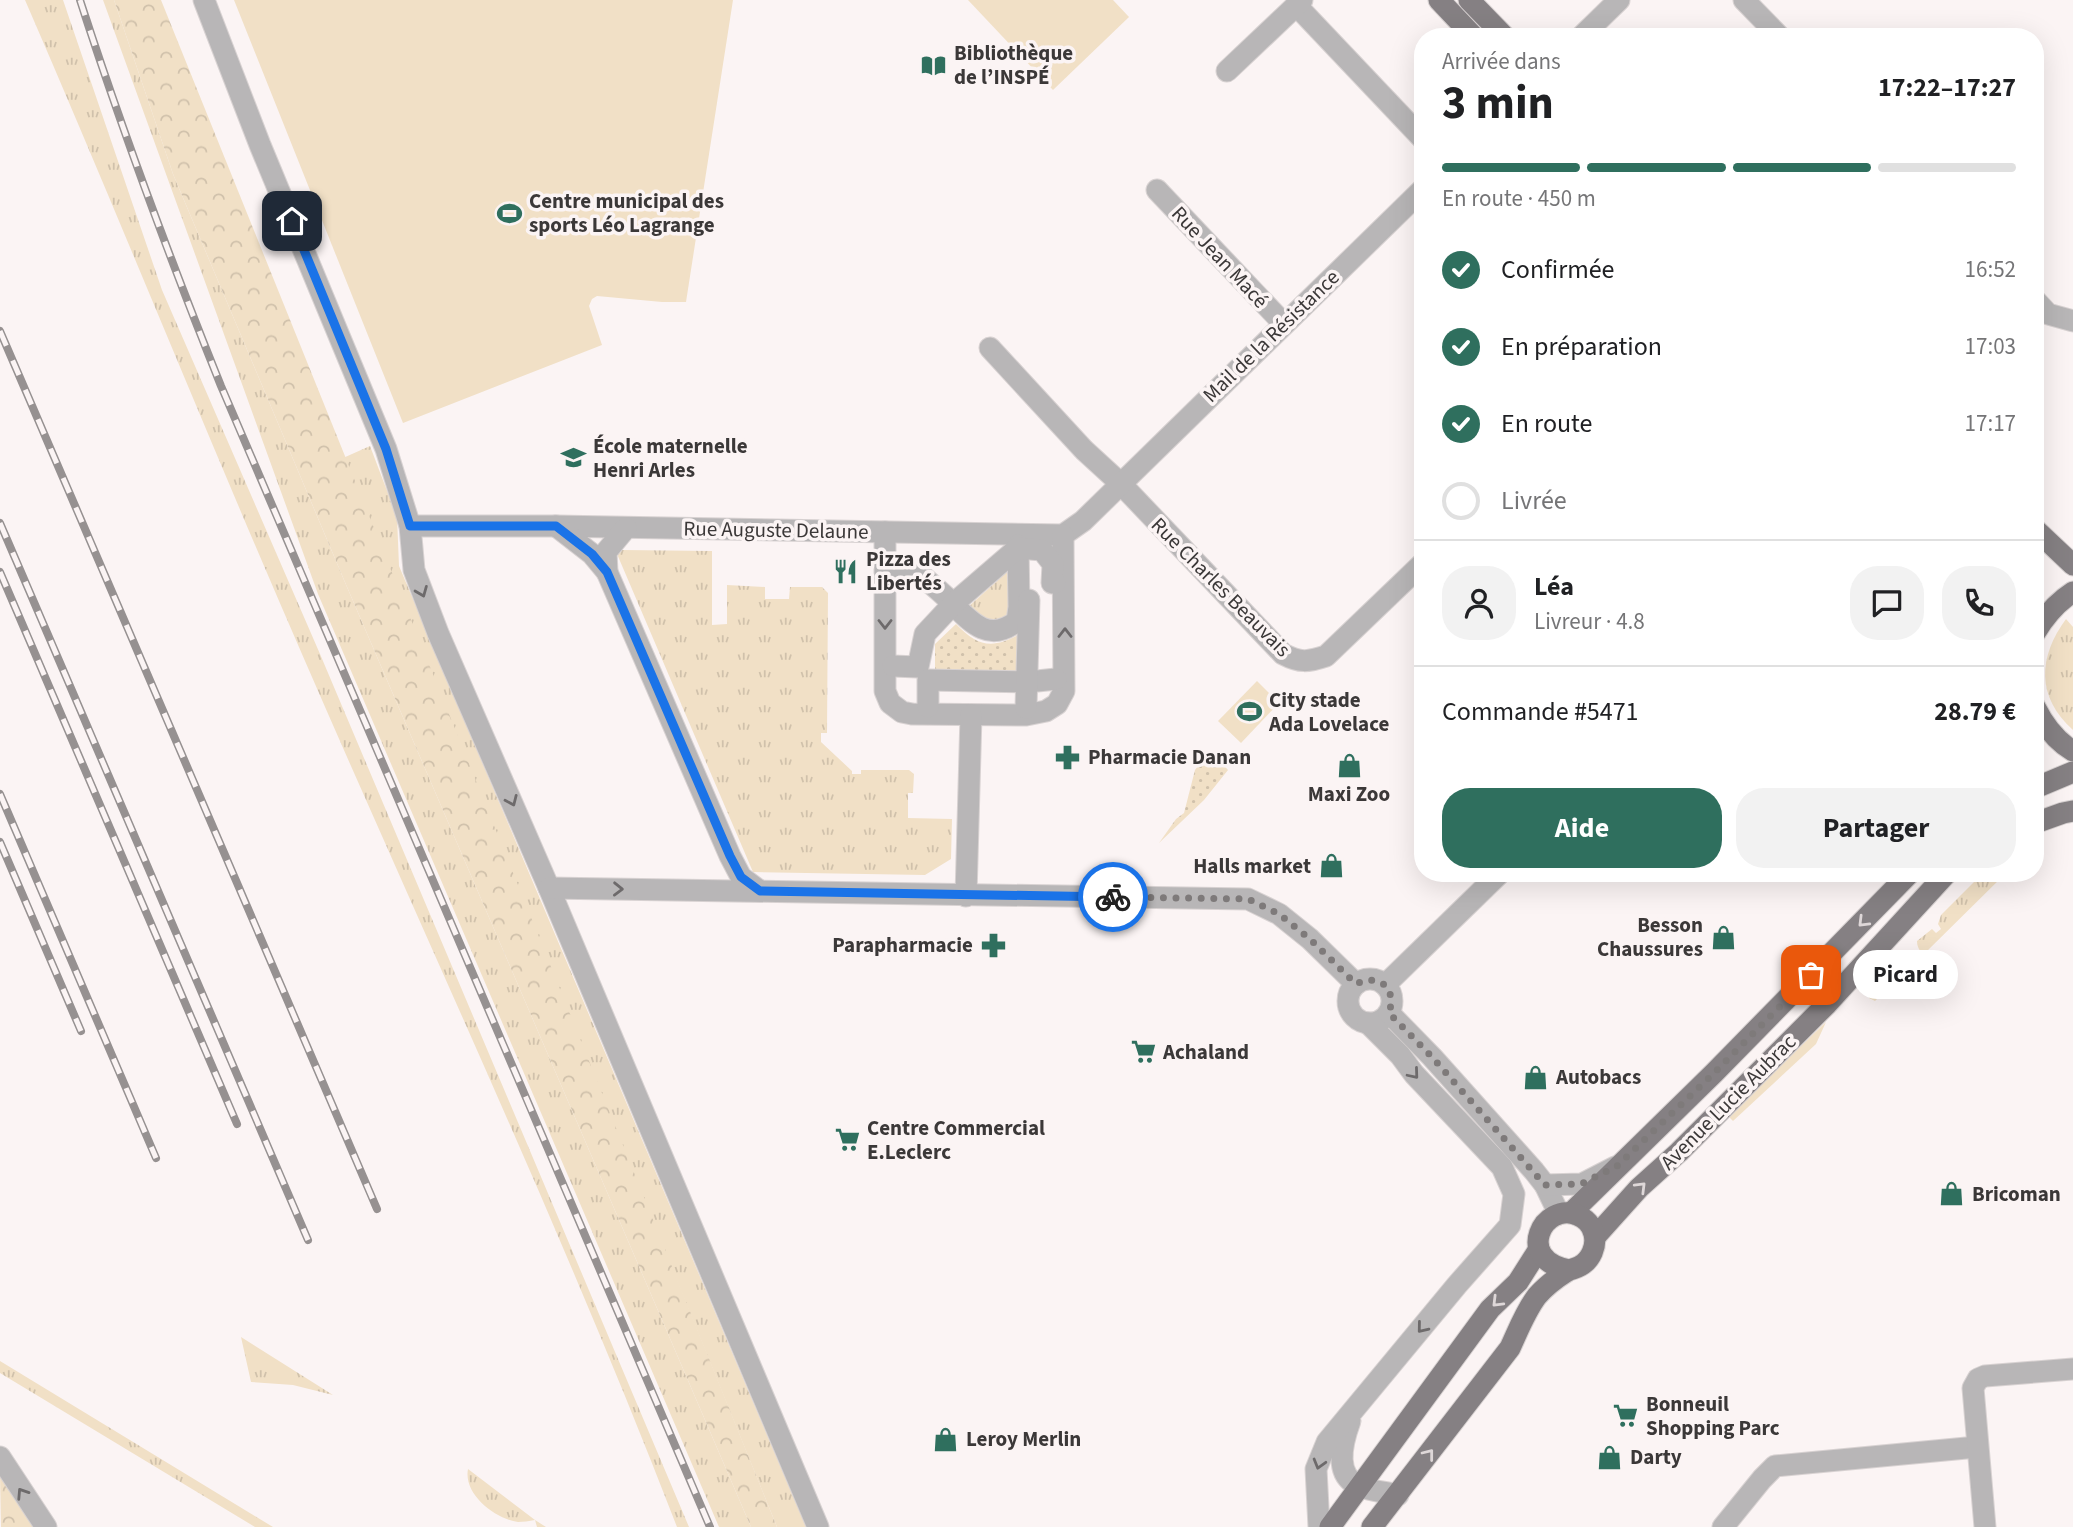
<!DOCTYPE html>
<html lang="fr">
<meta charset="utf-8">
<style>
body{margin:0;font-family:"Source Sans 3",sans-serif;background:#f2f2f2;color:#202124;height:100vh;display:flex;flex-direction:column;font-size:26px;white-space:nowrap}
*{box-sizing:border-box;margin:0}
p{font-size:23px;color:#757577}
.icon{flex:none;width:38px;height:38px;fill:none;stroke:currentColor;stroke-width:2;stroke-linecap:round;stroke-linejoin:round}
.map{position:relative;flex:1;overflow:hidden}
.drawer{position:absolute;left:1414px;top:28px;width:630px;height:854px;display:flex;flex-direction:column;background:#fff;border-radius:28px;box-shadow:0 7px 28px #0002}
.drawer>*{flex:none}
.pin{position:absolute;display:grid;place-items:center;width:60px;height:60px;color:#fff;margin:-30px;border-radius:14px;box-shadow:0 4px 10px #0006}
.courier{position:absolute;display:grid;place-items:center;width:70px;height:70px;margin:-35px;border:5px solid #1a73e8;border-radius:50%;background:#fff;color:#222;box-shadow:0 2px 9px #0007}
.bubble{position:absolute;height:49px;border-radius:24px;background:#fff;box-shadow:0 7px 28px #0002;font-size:23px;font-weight:700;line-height:49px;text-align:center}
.head em{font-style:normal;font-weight:700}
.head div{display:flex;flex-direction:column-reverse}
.head{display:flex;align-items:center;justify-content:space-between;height:119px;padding:0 28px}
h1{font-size:46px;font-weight:700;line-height:52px}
.bar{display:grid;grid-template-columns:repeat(4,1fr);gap:10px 7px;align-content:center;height:84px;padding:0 28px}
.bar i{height:9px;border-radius:5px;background:#e0e0e0}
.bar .selected{background:#2f6f5e}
.bar p{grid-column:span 4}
.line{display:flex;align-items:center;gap:18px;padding:0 28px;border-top:2px solid #e0e0e0}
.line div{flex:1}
.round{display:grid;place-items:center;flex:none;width:74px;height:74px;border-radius:28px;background:#f2f2f2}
ol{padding:0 28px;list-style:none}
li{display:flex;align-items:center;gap:21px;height:77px}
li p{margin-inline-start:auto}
li .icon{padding:7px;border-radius:50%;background:#2f6f5e;color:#fff;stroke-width:4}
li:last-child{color:#757577}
li i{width:38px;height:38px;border:4px solid #e0e0e0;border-radius:50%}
.action{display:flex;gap:14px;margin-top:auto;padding:14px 28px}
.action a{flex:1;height:80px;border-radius:28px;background:#2f6f5e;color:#fff;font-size:28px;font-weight:700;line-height:80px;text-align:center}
.action a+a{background:#f2f2f2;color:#202124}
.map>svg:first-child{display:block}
.grass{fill:url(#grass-tufts)}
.forest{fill:url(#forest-crowns)}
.park{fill:url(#park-dots)}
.pitch{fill:#f1e0c6}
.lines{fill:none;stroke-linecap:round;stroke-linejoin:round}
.minor-casing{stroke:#d8d2d2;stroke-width:23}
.major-casing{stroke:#d8d2d2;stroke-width:23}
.minor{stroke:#b8b6b7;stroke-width:21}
.major{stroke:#858083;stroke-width:21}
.rail-casing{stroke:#969191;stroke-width:8}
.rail{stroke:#fbf4f4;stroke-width:5;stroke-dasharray:16;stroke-linecap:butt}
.oneway{stroke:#6d6a6b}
.oneway2{stroke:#ded7d8}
.done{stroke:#7e7a7a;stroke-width:7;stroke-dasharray:0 12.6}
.route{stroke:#1a73e8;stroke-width:9}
.labels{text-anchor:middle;stroke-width:7;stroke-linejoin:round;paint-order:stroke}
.poi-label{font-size:21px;font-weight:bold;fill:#3b3838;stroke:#fbf4f4;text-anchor:start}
.street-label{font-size:21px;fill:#3b3838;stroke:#fbf4f4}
</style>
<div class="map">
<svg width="2073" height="1527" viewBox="0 0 2073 1527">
<defs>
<pattern id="grass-tufts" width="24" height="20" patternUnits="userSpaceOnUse" patternTransform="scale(1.75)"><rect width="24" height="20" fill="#f1e0c6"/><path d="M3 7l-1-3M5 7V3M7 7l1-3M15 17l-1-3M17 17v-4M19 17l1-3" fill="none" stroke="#d0c1ab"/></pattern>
<pattern id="forest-crowns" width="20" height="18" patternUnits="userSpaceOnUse" patternTransform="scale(1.75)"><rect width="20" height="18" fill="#f1e0c6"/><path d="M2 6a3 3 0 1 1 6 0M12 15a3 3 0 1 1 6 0" fill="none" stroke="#d0c1ab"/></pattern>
<pattern id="park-dots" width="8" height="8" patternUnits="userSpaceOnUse" patternTransform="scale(1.75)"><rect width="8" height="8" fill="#f1e0c6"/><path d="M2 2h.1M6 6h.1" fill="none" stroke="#d0c1ab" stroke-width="1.8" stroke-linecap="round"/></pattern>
</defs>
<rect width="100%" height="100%" fill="#fbf4f4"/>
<g class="grass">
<path d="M25,0h38l99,290 158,364 369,873h-12c-113,-293 -247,-578 -372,-866 -96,-220 -185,-442 -280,-661z"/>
<polygon points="103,0 114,0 173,174 344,580 751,1527 719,1527 318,594"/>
<polygon points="370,446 397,517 399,566 806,1527 777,1527 343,458"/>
<polygon points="622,550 712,551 712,625 727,624 727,585 765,587 765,599 789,599 790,587 822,587 828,593 827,733 821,733 821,742 852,771 852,774 861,774 861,770 909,770 914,774 913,793 908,793 908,818 952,819 951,859 925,875 753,872 617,554"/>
<polygon points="1007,572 1010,573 1011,613 991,625 967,608"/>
<path d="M2066,619l7,8v103c-37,-33 -35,-73 -7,-111z"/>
<path d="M1983,873h23l-82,81c-5,-3 -7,-8 -7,-13l15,-12 4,4 5,-4 -3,-5 3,-9z"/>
<polygon points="1906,952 1916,962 1875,1001 1869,998 1872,989"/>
<polygon points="1826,1022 1816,1044 1733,1121 1728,1116"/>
<polygon points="241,1337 333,1395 293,1385 251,1382"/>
<polygon points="0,1361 273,1527 255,1527 0,1373"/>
<path d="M468,1469l67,51 11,7h-9l-2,-7c-6,1 -12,2 -17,2 -23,-3 -55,-28 -50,-53z"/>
</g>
<g class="forest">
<polygon points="114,0 161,0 777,1527 751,1527 344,580 173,174"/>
<polygon points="0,1474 34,1527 1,1527"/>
</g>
<g class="park">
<path d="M956,624c21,22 36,26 64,10v39h-85v-29z"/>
<polygon points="1210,750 1228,770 1204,800 1159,843 1176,819 1184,813 1195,770"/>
</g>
<g class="pitch">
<polygon points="234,0 733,0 686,302 662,302 597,296 592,299 589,306 602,345 403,423"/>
<polygon points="968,0 1113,0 1129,17 1053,90"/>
<polygon points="1257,681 1279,703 1241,743 1218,721"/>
</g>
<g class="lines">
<defs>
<g id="minor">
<polyline points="204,0 260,145 386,449 410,526 414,570 438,633 549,888 818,1527"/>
<polyline points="1744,0 1780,37"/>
<polyline points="1296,5 1423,139"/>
<polyline points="1581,37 1619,0"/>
<polyline points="1227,71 1302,0"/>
<polyline points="1157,190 1283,323"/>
<polyline points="2035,300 2048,314 2073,321"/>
<path d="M990,348l94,102 36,33 163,171c17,9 25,8 43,2l97,-93"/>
<polyline points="410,526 556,526 1063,535 1083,521 1423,189"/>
<polyline points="556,526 592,554 607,572"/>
<polyline points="626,528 606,552 607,572 730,856 741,877 760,891"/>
<polyline points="885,532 885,691 890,703 902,712 912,714 1026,715 1046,711 1057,704 1064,691 1063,535"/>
<path d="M894,575h27c9,8 18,15 26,23 21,21 40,47 70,23l2,-14 -1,-62"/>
<polyline points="893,666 918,667 925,634 953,604 1018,548 1042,550 1053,564 1052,583 1055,583"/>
<polyline points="928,707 928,680 1028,682 1056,679"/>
<polyline points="1026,708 1029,600"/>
<polyline points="549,888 1248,899 1279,914 1310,939 1356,984"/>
<polyline points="966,896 971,715"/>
<circle cx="1370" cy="1001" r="22"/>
<polyline points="1385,985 1500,873"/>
<polyline points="1389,1013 1432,1057 1534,1171 1545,1185 1559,1214"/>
<polyline points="1545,1185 1582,1184 1615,1167"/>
<path d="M1350,1421c-7,19 -17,54 9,65 11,5 26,6 39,9"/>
<polyline points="0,1457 46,1527"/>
<polyline points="1319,1527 1316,1469 1327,1442 1457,1285 1510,1225 1514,1194 1502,1167 1414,1074 1400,1055 1368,1023"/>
<polyline points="1723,1527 1762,1479 1775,1466 1977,1447"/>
<polyline points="1985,1527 1973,1388 1978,1379 1985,1376 2073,1369"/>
</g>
<g id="major">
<polyline points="1439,0 1474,37"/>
<polyline points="1469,0 1505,37"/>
<polyline points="2035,529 2073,565"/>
<path d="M2035,633c10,-17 21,-30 38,-41"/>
<path d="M2035,707c9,18 21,34 38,44"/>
<polyline points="2035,788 2073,772"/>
<polyline points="2035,823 2063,813 2073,811"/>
<polyline points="1571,1213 1714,1073 1910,873"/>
<polyline points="1595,1237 1639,1188 1679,1152 1827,1004 1947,873"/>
<polyline points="1330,1527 1490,1309 1518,1282 1539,1249"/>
<path d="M1372,1527l138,-179c8,-17 15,-36 27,-52 8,-9 18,-17 29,-24 4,-3 9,-3 14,-6 11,-6 17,-20 14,-32 -2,-9 -9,-16 -17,-19 -33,-14 -64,44 -8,55"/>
</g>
</defs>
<use href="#minor" class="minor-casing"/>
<use href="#major" class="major-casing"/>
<use href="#minor" class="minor"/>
<use href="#major" class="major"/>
<defs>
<g id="rail">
<path d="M80,0c42,130 90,259 141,386l489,1141"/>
<polyline points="0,331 377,1209"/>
<polyline points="0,523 308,1240"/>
<polyline points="0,572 237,1124"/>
<polyline points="0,794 156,1158"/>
<polyline points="0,842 81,1031"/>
</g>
</defs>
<use href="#rail" class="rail-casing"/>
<use href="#rail" class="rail"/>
</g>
<defs><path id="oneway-chevron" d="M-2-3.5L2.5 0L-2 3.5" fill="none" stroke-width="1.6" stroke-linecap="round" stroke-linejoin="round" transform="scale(1.75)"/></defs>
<g class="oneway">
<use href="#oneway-chevron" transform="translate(422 592) rotate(68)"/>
<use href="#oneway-chevron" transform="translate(885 624) rotate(90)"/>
<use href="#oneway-chevron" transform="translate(1065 633) rotate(-90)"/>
<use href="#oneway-chevron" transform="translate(512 801) rotate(66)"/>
<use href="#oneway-chevron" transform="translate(618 889) rotate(1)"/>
<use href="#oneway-chevron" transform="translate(1414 1074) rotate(50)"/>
<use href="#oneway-chevron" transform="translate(1422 1328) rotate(129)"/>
<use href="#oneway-chevron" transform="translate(1319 1464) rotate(106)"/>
<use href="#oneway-chevron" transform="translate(22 1493) rotate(-123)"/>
</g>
<g class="oneway2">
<use href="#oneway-chevron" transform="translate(1863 922) rotate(135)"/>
<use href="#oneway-chevron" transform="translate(1641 1187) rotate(-45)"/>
<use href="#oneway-chevron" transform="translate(1497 1302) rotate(135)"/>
<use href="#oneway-chevron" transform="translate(1429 1454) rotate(-52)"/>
</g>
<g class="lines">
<path class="done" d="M1113,897l135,2 31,15 31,25 46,45c24,-11 41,4 33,29l43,44 113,128 36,-1 36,-18 97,-93 97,-98"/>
<polyline class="route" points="292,221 386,449 410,526 556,526 592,554 607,572 730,856 741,877 760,891 1113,897"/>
</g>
<defs>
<symbol id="library-bare" viewBox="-9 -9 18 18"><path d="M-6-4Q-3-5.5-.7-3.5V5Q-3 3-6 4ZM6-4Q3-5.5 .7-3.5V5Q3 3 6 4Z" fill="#2f6f5e" stroke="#fbf4f4" stroke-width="2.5" paint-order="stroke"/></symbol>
<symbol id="stadium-bare" viewBox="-9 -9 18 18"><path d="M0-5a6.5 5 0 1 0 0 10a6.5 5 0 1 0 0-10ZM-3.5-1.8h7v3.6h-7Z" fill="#2f6f5e" stroke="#fbf4f4" stroke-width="2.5" paint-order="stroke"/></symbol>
<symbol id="school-bare" viewBox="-9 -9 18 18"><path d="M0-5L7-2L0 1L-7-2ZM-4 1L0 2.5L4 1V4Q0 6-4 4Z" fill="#2f6f5e" stroke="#fbf4f4" stroke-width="2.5" paint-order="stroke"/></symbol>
<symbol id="restaurant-bare" viewBox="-9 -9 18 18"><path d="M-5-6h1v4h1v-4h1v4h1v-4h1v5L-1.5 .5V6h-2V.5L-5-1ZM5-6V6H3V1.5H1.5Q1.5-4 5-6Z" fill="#2f6f5e" stroke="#fbf4f4" stroke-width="2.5" paint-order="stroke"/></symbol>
<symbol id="pharmacy-bare" viewBox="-9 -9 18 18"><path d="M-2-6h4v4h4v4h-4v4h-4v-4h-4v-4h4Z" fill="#2f6f5e" stroke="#fbf4f4" stroke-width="2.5" paint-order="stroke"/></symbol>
<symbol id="shop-bare" viewBox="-9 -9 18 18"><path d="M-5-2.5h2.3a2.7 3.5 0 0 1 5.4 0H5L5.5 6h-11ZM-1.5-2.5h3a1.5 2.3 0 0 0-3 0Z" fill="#2f6f5e" stroke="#fbf4f4" stroke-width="2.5" paint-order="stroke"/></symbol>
<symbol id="supermarket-bare" viewBox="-9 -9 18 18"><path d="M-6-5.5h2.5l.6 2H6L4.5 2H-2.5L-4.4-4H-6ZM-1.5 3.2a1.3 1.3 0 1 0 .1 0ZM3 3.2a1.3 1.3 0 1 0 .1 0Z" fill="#2f6f5e" stroke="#fbf4f4" stroke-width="2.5" paint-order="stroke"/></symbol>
</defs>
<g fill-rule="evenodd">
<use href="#library-bare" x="916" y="48" width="35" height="35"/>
<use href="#stadium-bare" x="492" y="196" width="35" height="35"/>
<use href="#school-bare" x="556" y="440" width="35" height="35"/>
<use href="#restaurant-bare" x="828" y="554" width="35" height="35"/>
<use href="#stadium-bare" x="1232" y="694" width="35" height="35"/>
<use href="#pharmacy-bare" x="1050" y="740" width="35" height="35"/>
<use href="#shop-bare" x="1332" y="748" width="35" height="35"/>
<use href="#shop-bare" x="1314" y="848" width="35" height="35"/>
<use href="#shop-bare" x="1706" y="920" width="35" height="35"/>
<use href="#pharmacy-bare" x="976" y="928" width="35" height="35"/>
<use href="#supermarket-bare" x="1126" y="1034" width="35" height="35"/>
<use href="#shop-bare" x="1518" y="1060" width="35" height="35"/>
<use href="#supermarket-bare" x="830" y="1122" width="35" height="35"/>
<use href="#shop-bare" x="1934" y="1176" width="35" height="35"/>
<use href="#supermarket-bare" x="1608" y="1398" width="35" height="35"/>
<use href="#shop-bare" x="928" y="1422" width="35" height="35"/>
<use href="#shop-bare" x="1592" y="1440" width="35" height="35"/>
</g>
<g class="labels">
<g class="poi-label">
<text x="954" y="60">Bibliothèque<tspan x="954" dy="24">de l’INSPÉ</tspan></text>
<text x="529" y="208">Centre municipal des<tspan x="529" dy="24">sports Léo Lagrange</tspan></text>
<text x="593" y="453">École maternelle<tspan x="593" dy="24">Henri Arles</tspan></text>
<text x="866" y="566">Pizza des<tspan x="866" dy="24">Libertés</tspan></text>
<text x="1269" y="707">City stade<tspan x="1269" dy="24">Ada Lovelace</tspan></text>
<text x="1088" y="764">Pharmacie Danan</text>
<text x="1349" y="801" text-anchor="middle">Maxi Zoo</text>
<text x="1311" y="873" text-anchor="end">Halls market</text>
<text x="1703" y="932" text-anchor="end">Besson<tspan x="1703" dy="24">Chaussures</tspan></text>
<text x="973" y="952" text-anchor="end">Parapharmacie</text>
<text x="1163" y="1059">Achaland</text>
<text x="1556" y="1084">Autobacs</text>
<text x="867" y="1135">Centre Commercial<tspan x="867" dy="24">E.Leclerc</tspan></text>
<text x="1972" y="1201">Bricoman</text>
<text x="1646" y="1411">Bonneuil<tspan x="1646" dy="24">Shopping Parc</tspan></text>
<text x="966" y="1446">Leroy Merlin</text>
<text x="1630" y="1464">Darty</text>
</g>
<g class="street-label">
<text transform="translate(1220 257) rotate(47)" y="7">Rue Jean Macé</text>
<text transform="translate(1271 336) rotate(-44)" y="7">Mail de la Résistance</text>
<text transform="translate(776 530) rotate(1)" y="7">Rue Auguste Delaune</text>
<text transform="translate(1221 587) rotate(45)" y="7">Rue Charles Beauvais</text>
<text transform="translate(1728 1102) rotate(-45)" y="7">Avenue Lucie Aubrac</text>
</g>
</g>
</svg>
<div class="pin" style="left:1811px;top:975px;background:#ea580c"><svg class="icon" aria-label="bag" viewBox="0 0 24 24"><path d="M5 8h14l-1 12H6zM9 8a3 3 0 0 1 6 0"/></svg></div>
<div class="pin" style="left:292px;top:221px;background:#1f2937"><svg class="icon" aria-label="home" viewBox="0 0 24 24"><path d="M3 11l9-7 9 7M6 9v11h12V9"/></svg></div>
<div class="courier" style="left:1113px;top:897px"><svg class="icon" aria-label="bike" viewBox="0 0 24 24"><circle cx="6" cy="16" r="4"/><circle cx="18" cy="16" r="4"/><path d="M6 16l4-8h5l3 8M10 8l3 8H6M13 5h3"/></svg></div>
<div class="bubble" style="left:1853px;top:950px;width:105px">Picard</div>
<section class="drawer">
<div class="head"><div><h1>3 min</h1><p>Arrivée dans</p></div><em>17:22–17:27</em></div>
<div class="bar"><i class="selected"></i><i class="selected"></i><i class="selected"></i><i></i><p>En route · 450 m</p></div>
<ol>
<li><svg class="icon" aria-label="check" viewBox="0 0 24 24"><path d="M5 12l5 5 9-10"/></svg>Confirmée<p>16:52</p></li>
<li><svg class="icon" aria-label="check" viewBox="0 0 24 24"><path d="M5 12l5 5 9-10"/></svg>En préparation<p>17:03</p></li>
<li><svg class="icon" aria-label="check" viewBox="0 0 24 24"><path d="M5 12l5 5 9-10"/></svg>En route<p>17:17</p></li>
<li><i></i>Livrée</li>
</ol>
<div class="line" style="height:126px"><a class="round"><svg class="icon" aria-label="person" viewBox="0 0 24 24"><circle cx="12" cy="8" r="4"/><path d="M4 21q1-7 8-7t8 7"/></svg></a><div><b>Léa</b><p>Livreur · 4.8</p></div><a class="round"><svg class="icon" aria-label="chat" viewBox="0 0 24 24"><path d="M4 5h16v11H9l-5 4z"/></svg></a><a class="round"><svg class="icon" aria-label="phone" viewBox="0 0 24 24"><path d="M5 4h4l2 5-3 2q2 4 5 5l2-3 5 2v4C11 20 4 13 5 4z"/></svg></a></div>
<div class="line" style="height:91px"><div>Commande #5471</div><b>28.79 €</b></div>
<div class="action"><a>Aide</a><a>Partager</a></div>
</section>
</div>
